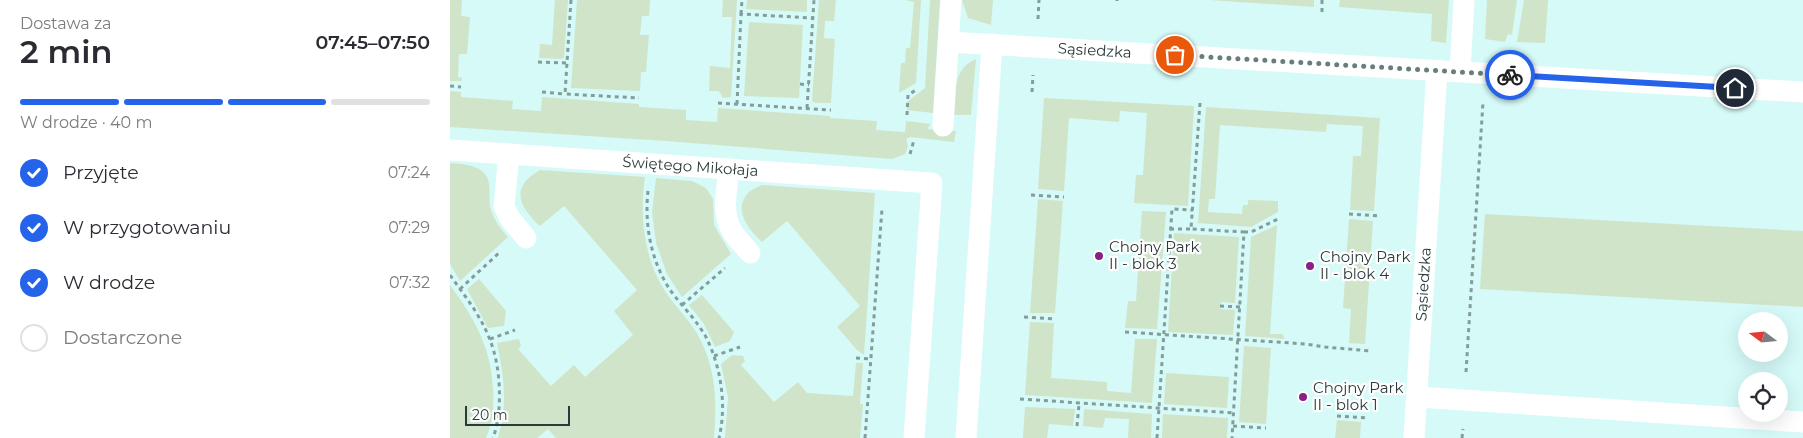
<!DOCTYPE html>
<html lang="pl">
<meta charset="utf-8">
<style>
body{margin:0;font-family:Montserrat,sans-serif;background:#f2f2f3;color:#2b2b33;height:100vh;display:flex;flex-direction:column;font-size:19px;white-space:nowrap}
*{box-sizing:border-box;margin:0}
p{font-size:16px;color:#7c7c81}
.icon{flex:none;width:28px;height:28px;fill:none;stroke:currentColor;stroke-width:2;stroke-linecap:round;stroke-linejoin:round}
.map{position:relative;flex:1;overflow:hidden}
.panel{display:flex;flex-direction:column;background:#fff;width:450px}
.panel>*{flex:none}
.needle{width:32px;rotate:286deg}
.tools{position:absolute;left:1288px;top:312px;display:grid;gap:10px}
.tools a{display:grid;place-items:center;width:50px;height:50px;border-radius:50%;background:#fff;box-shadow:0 5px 20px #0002;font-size:25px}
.scale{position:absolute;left:15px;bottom:12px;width:105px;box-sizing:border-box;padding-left:5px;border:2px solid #2c3b3a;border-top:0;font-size:14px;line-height:18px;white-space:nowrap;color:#2c3b3a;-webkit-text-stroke:4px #fefefe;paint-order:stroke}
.pin{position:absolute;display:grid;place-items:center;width:42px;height:42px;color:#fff;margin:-21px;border:2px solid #fff;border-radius:50%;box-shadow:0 1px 5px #0007}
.courier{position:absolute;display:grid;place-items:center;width:50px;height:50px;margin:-25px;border:4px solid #2563eb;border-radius:50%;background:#fff;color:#222;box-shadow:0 1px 6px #0007}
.head em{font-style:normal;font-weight:600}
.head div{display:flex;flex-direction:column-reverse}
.head{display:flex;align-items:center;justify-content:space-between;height:85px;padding:0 20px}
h1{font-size:32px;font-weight:600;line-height:38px}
.bar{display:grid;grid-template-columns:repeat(4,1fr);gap:8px 5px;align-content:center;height:60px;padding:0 20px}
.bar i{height:6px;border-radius:4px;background:#e1e1e2}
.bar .active{background:#2563eb}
.bar p{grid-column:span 4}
ol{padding:0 20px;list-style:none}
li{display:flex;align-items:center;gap:15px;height:55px}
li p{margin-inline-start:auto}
li .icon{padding:5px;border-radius:50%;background:#2563eb;color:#fff;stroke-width:4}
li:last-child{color:#7c7c81}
li i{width:28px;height:28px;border:2px solid #e1e1e2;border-radius:50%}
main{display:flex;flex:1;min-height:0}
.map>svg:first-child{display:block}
.green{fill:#d0e4ca}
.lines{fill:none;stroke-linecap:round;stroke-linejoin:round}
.path{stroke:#839d9b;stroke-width:3;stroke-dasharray:4 4;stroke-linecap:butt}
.service{stroke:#fff;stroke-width:21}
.done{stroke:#677e7c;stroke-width:5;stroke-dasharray:0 9}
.route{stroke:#2563eb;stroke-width:6}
.poi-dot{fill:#892086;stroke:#fefefe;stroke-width:2}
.labels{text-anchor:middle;stroke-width:4.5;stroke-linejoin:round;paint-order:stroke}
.street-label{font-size:15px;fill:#2c3b3a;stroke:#fefefe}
.poi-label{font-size:15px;fill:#2c3b3a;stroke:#fefefe;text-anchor:start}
</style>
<main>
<section class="panel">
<div class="head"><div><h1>2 min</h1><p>Dostawa za</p></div><em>07:45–07:50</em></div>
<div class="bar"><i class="active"></i><i class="active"></i><i class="active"></i><i></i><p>W drodze · 40 m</p></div>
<ol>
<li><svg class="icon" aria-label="check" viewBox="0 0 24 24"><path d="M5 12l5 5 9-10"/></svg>Przyjęte<p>07:24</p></li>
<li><svg class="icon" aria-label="check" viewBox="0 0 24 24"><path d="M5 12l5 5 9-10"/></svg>W przygotowaniu<p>07:29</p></li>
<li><svg class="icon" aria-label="check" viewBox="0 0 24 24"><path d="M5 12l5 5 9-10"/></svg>W drodze<p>07:32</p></li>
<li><i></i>Dostarczone</li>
</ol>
</section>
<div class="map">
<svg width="1353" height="438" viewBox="0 0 1353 438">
<rect width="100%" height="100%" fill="#d5faf8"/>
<g class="green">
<polygon points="0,0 12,0 11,16 20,17 17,54 9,54 8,77 12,78 12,81 0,81"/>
<polygon points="105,0 118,0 114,58 110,59 89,58 90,44 102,45"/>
<polygon points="127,0 200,0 199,16 192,16 190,35 199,35 196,72 191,72 190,91 121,88"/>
<polygon points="273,0 287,0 281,97 273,98 269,91 259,91 260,66 280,68 282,17 272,17"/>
<polygon points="297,0 357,0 357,12 296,9"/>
<polygon points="369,0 386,0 384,21 375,21 374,38 385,39 381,103 365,103 362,101"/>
<polygon points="455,0 471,0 466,83 449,93 451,63 455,63 456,48 460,48 464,2"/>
<polygon points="480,0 490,0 483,113 457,110 457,102 475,88"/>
<polygon points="512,0 543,0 541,25 518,18"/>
<polygon points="759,0 864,0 864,7"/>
<polygon points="890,0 999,0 996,43 981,41 982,14 889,7"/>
<polygon points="1037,0 1067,0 1062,35 1058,34 1055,42 1035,39"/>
<polygon points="1074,0 1098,0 1095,43 1067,42"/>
<polygon points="299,22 353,25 349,98 294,96"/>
<path d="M526,59l-5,56h-17c2,-22 -2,-46 22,-56z"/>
<polygon points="0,91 11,92 11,97 63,101 62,109 91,111 92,97 189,104 189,107 236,110 236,120 267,122 268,108 380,116 380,118 427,121 426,130 455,132 456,121 481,124 477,129 506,131 504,142 460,137 456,139 458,146 455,154 442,159 216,141 0,127"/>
<polygon points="594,98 744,106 738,206 684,203 686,175 693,175 697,113 670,111 669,122 619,118 614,191 588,189"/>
<polygon points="756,107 930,118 924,211 900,210 903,156 911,156 913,126 877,124 876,132 770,125 765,199 759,199 758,212 792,214 793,205 798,205 798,200 828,201 828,212 801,227 748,223"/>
<path d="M0,163c14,1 36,2 39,20 1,7 0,16 1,23 3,13 10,22 18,31l-48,44 -10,-17z"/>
<path d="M90,170l105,7c-6,42 -1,85 24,120 11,15 24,27 32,44 15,30 16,64 13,97h-158l-8,-9 -11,9h-39c10,-35 6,-60 -1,-95l22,-4 2,7 -3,3 33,37 23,-21 11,12 48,-42 -19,-24 23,-21 -73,-84 -24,20c-22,-20 -30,-39 0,-56z"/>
<polygon points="206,178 242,181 256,188 263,199 264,225 281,254 232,297 217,274 206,243 202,212"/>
<path d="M312,185l113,8 -11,162 -7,-5 -20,-23 23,-21 -73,-85 -25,21c-12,-11 -30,-32 -14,-49 3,-3 9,-6 14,-8z"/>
<polygon points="588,199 613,201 605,313 580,313"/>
<polygon points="692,211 716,212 707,329 675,328 678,301 686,301"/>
<polygon points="1035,214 1353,231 1353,307 1030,289"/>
<polygon points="899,219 923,221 915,344 899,343 901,309 893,308"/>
<polygon points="827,225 820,334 833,334 834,339 795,336 801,237"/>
<polygon points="724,233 789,237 785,303 771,302 770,309 785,310 783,335 718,332"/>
<polygon points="29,279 56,311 54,326 38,328 17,289"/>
<path d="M0,285c25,35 40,60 43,103 1,17 0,34 -7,50h-36z"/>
<polygon points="252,295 284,332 280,341 265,347 254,324 239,305"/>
<polygon points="580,322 604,323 601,378 657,382 657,391 681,393 685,339 707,339 702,403 575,395"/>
<polygon points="794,346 821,348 816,424 789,422"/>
<polygon points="282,355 293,356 295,361 291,365 324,402 348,382 357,393 403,396 406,363 413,363 410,404 413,404 410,438 275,438 278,397 271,364"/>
<polygon points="716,373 779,377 777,408 714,404"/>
<polygon points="575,407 625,409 623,426 599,424 597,438 573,438"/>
<polygon points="634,409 702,414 701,438 678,438 679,419 655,418 653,428 633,426"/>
<polygon points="713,414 778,418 777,438 712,438"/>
<polygon points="887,420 911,422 910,438 885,438"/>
</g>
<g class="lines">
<g class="path">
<polyline points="121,0 115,94 189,98"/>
<polyline points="667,1 667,0"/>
<polyline points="872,12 872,0"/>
<polyline points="291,14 292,0"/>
<polyline points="588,19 589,0"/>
<polyline points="88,62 116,63"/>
<polyline points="350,84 359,85"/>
<polyline points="0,86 11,87"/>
<polyline points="92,92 115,94"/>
<polyline points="582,92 583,75"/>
<polyline points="268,103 381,110"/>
<polyline points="750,103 741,229 794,232 782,438"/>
<polyline points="287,104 291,14 363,18"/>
<polyline points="357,108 364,0"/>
<polyline points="457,115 458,95 466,90"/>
<polyline points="460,154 464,140"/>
<path d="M198,191c-4,36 4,74 25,103 11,14 24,27 33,43 15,30 21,68 13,101"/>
<polyline points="581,195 614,197"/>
<polyline points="899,214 929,216"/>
<polyline points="720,229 741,229"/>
<polyline points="794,232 801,232 828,219"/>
<path d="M0,275c15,21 31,41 40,65 11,27 13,71 3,98"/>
<polyline points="10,289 50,252"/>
<polyline points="232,305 275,268"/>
<polyline points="770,306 790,307"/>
<polyline points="574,317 605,319"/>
<polyline points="675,332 856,344 875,347 921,351"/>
<polyline points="40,339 65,330"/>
<polyline points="264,356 290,347"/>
<polyline points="406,358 420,359"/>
<polyline points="1016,372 1033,102"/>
<polyline points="570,399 784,413"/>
<polyline points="887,416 917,418"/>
<polyline points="627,426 629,404"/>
<polyline points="783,426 816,428"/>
<polyline points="415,438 432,209"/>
<polyline points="707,438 722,209 743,210"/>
<polyline points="1012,438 1013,429"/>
</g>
<g class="service">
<path id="s1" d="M499,42l854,50"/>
<polyline points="1010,72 1014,0"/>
<polyline points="493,126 501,0"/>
<path id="s2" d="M0,150l482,33 -18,255"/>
<polyline points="59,154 54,206 59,217 76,238"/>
<path d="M279,169c-2,20 -8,44 3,62 5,8 12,15 18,22"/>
<polyline points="967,397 1353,422"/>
<polyline points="516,438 542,44"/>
<path id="s3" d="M964,438l23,-368"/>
</g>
</g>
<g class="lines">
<polyline class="done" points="725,55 1060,75"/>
<polyline class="route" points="1060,75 1285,88"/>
</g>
<g class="poi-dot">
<circle cx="649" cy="256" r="5"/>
<circle cx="860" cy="266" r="5"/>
<circle cx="853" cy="397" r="5"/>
</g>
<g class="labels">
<g class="street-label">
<text dy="5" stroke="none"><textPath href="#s1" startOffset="146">Sąsiedzka</textPath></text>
<text dy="5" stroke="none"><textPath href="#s2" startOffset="241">Świętego Mikołaja</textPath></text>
<text dy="5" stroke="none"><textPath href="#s3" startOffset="154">Sąsiedzka</textPath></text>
</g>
<g class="poi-label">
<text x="659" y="252">Chojny Park<tspan x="659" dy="17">II - blok 3</tspan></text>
<text x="870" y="262">Chojny Park<tspan x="870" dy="17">II - blok 4</tspan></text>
<text x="863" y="393">Chojny Park<tspan x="863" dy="17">II - blok 1</tspan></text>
</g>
</g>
</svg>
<div class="tools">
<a><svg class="needle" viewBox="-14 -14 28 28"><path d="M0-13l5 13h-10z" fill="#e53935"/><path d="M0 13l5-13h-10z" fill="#7c7c81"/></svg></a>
<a><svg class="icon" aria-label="locate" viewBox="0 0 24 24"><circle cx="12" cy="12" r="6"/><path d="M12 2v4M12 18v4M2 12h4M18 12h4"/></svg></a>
</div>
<div class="scale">20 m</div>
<div class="pin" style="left:725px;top:55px;background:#ea580c"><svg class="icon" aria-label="bag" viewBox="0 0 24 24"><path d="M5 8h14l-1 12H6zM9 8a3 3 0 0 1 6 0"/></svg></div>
<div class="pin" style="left:1285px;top:88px;background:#1f2937"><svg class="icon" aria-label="home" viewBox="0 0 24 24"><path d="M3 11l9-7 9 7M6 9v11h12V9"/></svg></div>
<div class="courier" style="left:1060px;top:75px"><svg class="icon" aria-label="bike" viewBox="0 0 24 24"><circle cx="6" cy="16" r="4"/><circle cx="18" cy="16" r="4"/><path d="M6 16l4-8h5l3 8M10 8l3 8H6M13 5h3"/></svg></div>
</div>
</main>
